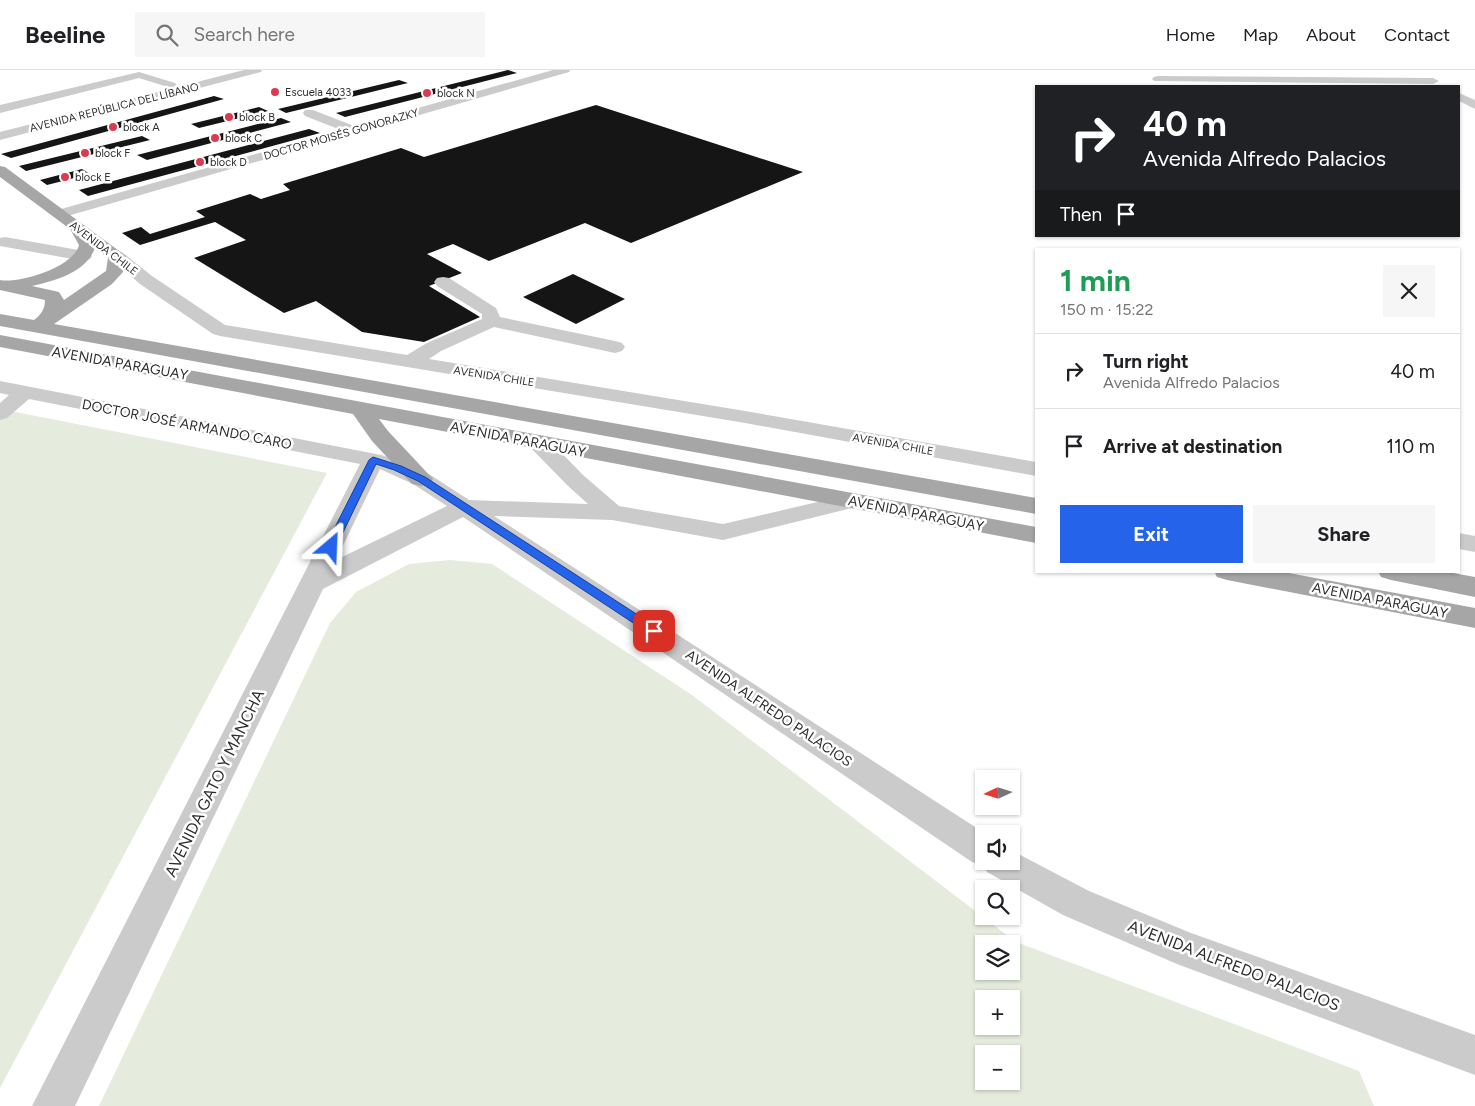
<!DOCTYPE html>
<meta charset="utf-8">
<style>
body{margin:0;font-family:Figtree,sans-serif;background:#f6f6f6;color:#202124;height:100vh;display:flex;flex-direction:column;font-size:19px;white-space:nowrap}
*{box-sizing:border-box;margin:0}
p{font-size:16px;color:#757577}
.icon{flex:none;width:28px;height:28px;fill:none;stroke:currentColor;stroke-width:2;stroke-linecap:round;stroke-linejoin:round}
.map{position:relative;flex:1;overflow:hidden}
.sheet{position:absolute;left:1035px;top:178px;width:425px;height:325px;display:flex;flex-direction:column;background:#fff;border-radius:0px;box-shadow:0 1px 4px #0004}
.sheet>*{flex:none}
.top-card{position:absolute;left:1035px;top:15px;width:425px;height:152px;border-radius:0px;box-shadow:0 1px 4px #0004;background:#202124;color:#fff;overflow:hidden}
.needle{width:32px;rotate:266deg}
.buttons{position:absolute;left:975px;top:700px;display:grid;gap:10px}
.buttons a{display:grid;place-items:center;width:45px;height:45px;border-radius:0px;background:#fff;box-shadow:0 1px 4px #0004;font-size:25px}
.pin{position:absolute;display:grid;place-items:center;width:42px;height:42px;color:#fff;margin:-21px;border-radius:10px;box-shadow:0 2px 8px #0006}
.me{position:absolute;width:55px;margin:-28px;rotate:26deg;stroke-linejoin:round;filter:drop-shadow(0 0 4px #0008)}
.turn{display:flex;align-items:center;gap:18px;height:105px;padding:0 25px;font-size:22px}
.turn .icon{width:65px;height:65px;stroke-width:2.5}
.turn b{display:block;font-size:35px;line-height:42px}
.then{display:flex;align-items:center;height:48px;padding:0 25px;background:#0003;gap:10px;font-size:19px}
.round{display:grid;place-items:center;flex:none;width:52px;height:52px;border-radius:0px;background:#f6f6f6}
.overview{display:flex;align-items:center;justify-content:space-between;height:85px;padding:0 25px}
h1{font-size:30px;font-weight:700;line-height:38px;color:#1e9e55}
.cta{display:flex;gap:10px;margin-top:auto;padding:10px 25px}
.cta a{flex:1;height:58px;border-radius:0px;background:#2563eb;color:#fff;font-size:20px;font-weight:700;line-height:58px;text-align:center}
.cta a+a{background:#f6f6f6;color:#202124}
ul{padding:0;list-style:none}
li{display:flex;align-items:center;gap:15px;height:75px;padding:0 25px;border-top:1px solid #e0e0e0}
li div{flex:1}
li b{display:block;font-size:19px}
li em{font-style:normal}
header{display:flex;align-items:center;gap:30px;box-sizing:border-box;height:70px;padding:0 25px;background:#fff;border-bottom:1px solid #e0e0e0}
header strong{font-size:24px}
nav{display:flex;gap:28px;margin-inline-start:auto;font-size:18px}
.search{width:350px;height:45px;background:#f6f6f6;display:flex;align-items:center;gap:12px;box-sizing:border-box;padding:0 18px;border-radius:0px;color:#757577;font-size:19px}
.map>svg:first-child{display:block}
.green{fill:#e5ebdd;fill-rule:evenodd}
.building{fill:#151515}
.lines{fill:none;stroke-linecap:round;stroke-linejoin:round}
.minor{fill:#cbcbcb;fill-rule:evenodd}
.major{fill:#a6a6a6;fill-rule:evenodd}
.route{fill:#2563eb;stroke:#184099}
.poi-dot{fill:#db3b51;stroke:#fff;stroke-width:2}
.labels{text-anchor:middle;stroke-width:5;stroke-linejoin:round;paint-order:stroke}
.far-poi-label{font-size:11px;fill:#2e2e2e;stroke:#fff;text-anchor:start}
.far-street-label{font-size:11px;fill:#2e2e2e;stroke:#fff}
.street-label{font-size:14px;fill:#2e2e2e;stroke:#fff}
.near-street-label{font-size:16px;fill:#2e2e2e;stroke:#fff}
</style>
<header>
<strong>Beeline</strong>
<div class="search"><svg class="icon" aria-label="search" viewBox="0 0 24 24"><circle cx="10" cy="10" r="6"/><path d="M15 15l6 6"/></svg>Search here</div>
<nav><a>Home</a><a>Map</a><a>About</a><a>Contact</a></nav>
</header>
<div class="map">
<svg width="1475" height="1036" viewBox="0 0 1475 1036">
<rect width="100%" height="100%" fill="#fff"/>
<path class="green" d="M 0,339 L 327,403 L 0,1018 Z
M 450,490 L 492,494 L 692,625 L 1016,872 L 1359,1001 L 1374,1036 L 99,1036 L 330,553 L 356,522 L 409,494 ZM 984,874 L 1011,874 L 1011,901 L 984,901 ZM 984,929 L 1011,929 L 1011,956 L 984,956 ZM 984,984 L 1011,984 L 1011,1011 L 984,1011 Z"/>
<path class="building" d="M 508,0 L 517,3 L 345,47 L 336,43 Z
M 399,10 L 408,13 L 286,43 L 278,39 Z
M 214,26 L 224,29 L 11,88 L 1,84 Z
M 596,35 L 803,102 L 631,173 L 585,153 L 489,191 L 453,174 L 427,184 L 462,203 L 429,216 L 480,247 L 424,272 L 362,262 L 316,231 L 284,243 L 194,188 L 246,170 L 215,152 L 140,175 L 122,163 L 141,157 L 150,164 L 205,147 L 196,141 L 250,124 L 261,129 L 290,120 L 283,114 L 401,78 L 424,87 Z
M 259,37 L 268,41 L 199,58 L 191,54 Z
M 281,48 L 291,52 L 147,90 L 137,85 Z
M 309,59 L 320,63 L 88,126 L 79,120 Z
M 142,66 L 150,70 L 26,101 L 19,96 Z
M 82,99 L 90,104 L 47,115 L 40,110 Z
M 573,204 L 625,229 L 576,254 L 523,227 Z"/>
<g class="lines">
<path class="minor" d="M 244,0 L 262,0 L 261,2 L 0,70 L 0,62 Z
M 553,0 L 570,0 L 569,2 L 64,147 L 54,147 L 51,144 L 54,141 L 341,60 L 305,46 L 303,43 L 305,40 L 313,40 L 354,56 Z
M 139,2 L 175,13 L 177,15 L 171,18 L 139,8 L 0,43 L 0,35 Z
M 1158,6 L 1433,8 L 1439,11 L 1433,14 L 1154,11 L 1152,9 L 1154,7 Z
M 1459,23 L 1475,30 L 1475,39 L 1459,31 Z
M 5,167 L 84,181 L 90,183 L 92,186 L 90,189 L 84,191 L 0,176 L 0,168 Z
M 117,181 L 123,183 L 152,206 L 225,255 L 407,285 L 427,273 L 482,249 L 482,244 L 437,216 L 434,212 L 437,208 L 443,207 L 449,208 L 496,238 L 500,247 L 615,271 L 622,273 L 625,277 L 622,281 L 615,283 L 494,257 L 441,281 L 429,289 L 745,341 L 1036,392 L 1036,406 L 745,353 L 220,266 L 213,264 L 140,214 L 111,189 L 109,186 L 111,183 Z
M 0,311 L 381,385 L 406,393 L 429,404 L 469,430 L 588,434 L 567,415 L 531,378 L 528,373 L 531,368 L 539,366 L 547,368 L 583,405 L 619,436 L 723,454 L 852,424 L 860,426 L 864,431 L 860,436 L 723,470 L 612,450 L 494,446 L 986,764 L 984,764 L 984,791 L 1011,791 L 1011,780 L 1089,821 L 1191,863 L 1475,965 L 1475,1005 L 1177,894 L 1063,845 L 987,802 L 984,796 L 972,792 L 463,447 L 323,519 L 75,1036 L 32,1036 L 360,394 L 29,329 L 7,348 L 0,350 L 0,333 L 9,325 L 0,323 ZM 380,399 L 413,414 L 447,436 L 336,490 Z
M 1459,463 L 1475,466 L 1475,482 L 1459,479 Z"/>
<path class="major" d="M 0,96 L 5,97 L 126,186 L 123,202 L 112,214 L 54,254 L 1036,428 L 1036,444 L 0,256 L 0,244 L 34,250 C 41,245 45,239 45,230 L 0,220 L 0,210 C 19,214 74,197 79,175 L 70,159 L 0,107 ZM 95,178 L 108,188 L 106,201 L 64,230 L 59,222 L 32,216 C 57,210 85,203 95,178 Z
M 0,265 L 1036,457 L 1036,473 L 379,349 L 388,361 L 433,409 L 430,414 L 421,416 L 412,414 L 372,371 L 353,344 L 0,277 Z
M 1214,501 L 1278,501 L 1475,538 L 1475,558 L 1227,510 L 1217,507 Z
M 1378,501 L 1442,501 L 1475,507 L 1475,527 L 1391,510 L 1381,507 Z"/>
</g>
<path class="route" d="M 373,387 L 401,396 L 425,407 L 658,558 L 660,561 L 658,564 L 650,564 L 418,411 L 394,400 L 376,394 L 336,477 L 335,480 L 327,480 L 325,477 L 369,390 Z"/>
<g class="poi-dot">
<circle cx="275" cy="22" r="5"/>
<circle cx="427" cy="23" r="5"/>
<circle cx="229" cy="47" r="5"/>
<circle cx="113" cy="57" r="5"/>
<circle cx="215" cy="68" r="5"/>
<circle cx="85" cy="83" r="5"/>
<circle cx="200" cy="92" r="5"/>
<circle cx="65" cy="107" r="5"/>
</g>
<g class="labels">
<g class="far-poi-label">
<text x="285" y="26">Escuela 4033</text>
<text x="437" y="27">block N</text>
<text x="239" y="51">block B</text>
<text x="123" y="61">block A</text>
<text x="225" y="72">block C</text>
<text x="95" y="87">block F</text>
<text x="210" y="96">block D</text>
<text x="75" y="111">block E</text>
</g>
<g class="far-street-label">
<text transform="translate(114 37) rotate(-14)" y="4">AVENIDA REPÚBLICA DEL LÍBANO</text>
<text transform="translate(341 64) rotate(-16)" y="4">DOCTOR MOISÉS GONORAZKY</text>
<text transform="translate(104 178) rotate(37)" y="4">AVENIDA CHILE</text>
<text transform="translate(494 306) rotate(9)" y="4">AVENIDA CHILE</text>
<text transform="translate(893 374) rotate(10)" y="4">AVENIDA CHILE</text>
</g>
<g class="street-label">
<text transform="translate(120 293) rotate(10)" y="5">AVENIDA PARAGUAY</text>
<text transform="translate(187 354) rotate(11)" y="5">DOCTOR JOSÉ ARMANDO CARO</text>
<text transform="translate(518 369) rotate(11)" y="5">AVENIDA PARAGUAY</text>
<text transform="translate(916 443) rotate(11)" y="5">AVENIDA PARAGUAY</text>
<text transform="translate(1380 530) rotate(11)" y="5">AVENIDA PARAGUAY</text>
<text transform="translate(769 638) rotate(34)" y="5">AVENIDA ALFREDO PALACIOS</text>
</g>
<g class="near-street-label">
<text transform="translate(214 713) rotate(-64)" y="6">AVENIDA GATO Y MANCHA</text>
<text transform="translate(1234 895) rotate(21)" y="6">AVENIDA ALFREDO PALACIOS</text>
</g>
</g>
</svg>
<div class="buttons">
<a><svg class="needle" viewBox="-14 -14 28 28"><path d="M0-13l5 13h-10z" fill="#e53935"/><path d="M0 13l5-13h-10z" fill="#757577"/></svg></a>
<a><svg class="icon" aria-label="sound" viewBox="0 0 24 24"><path d="M4 9h4l5-4v14l-5-4H4zM17 9q2 3 0 6"/></svg></a>
<a><svg class="icon" aria-label="search" viewBox="0 0 24 24"><circle cx="10" cy="10" r="6"/><path d="M15 15l6 6"/></svg></a>
<a><svg class="icon" aria-label="layers" viewBox="0 0 24 24"><path d="M12 4l9 5-9 5-9-5zM3 14l9 5 9-5"/></svg></a>
<a>+</a>
<a>−</a>
</div>
<div class="pin" style="left:654px;top:561px;background:#d93025"><svg class="icon" aria-label="arrive" viewBox="0 0 24 24"><path d="M6 21V4h12l-3 4 3 4H6"/></svg></div>
<svg class="me" style="left:331px;top:477px" viewBox="-20 -20 40 40"><path d="M0-17L14 15 0 8-14 15z" fill="#2563eb" stroke="#fff" stroke-width="4"/></svg>
<div class="top-card">
<div class="turn"><svg class="icon" aria-label="right" viewBox="0 0 24 24"><path d="M7 20v-9h11M14 6l5 5-5 5"/></svg><div><b>40 m</b>Avenida Alfredo Palacios</div></div>
<div class="then">Then<svg class="icon" aria-label="arrive" viewBox="0 0 24 24"><path d="M6 21V4h12l-3 4 3 4H6"/></svg></div>
</div>
<section class="sheet">
<div class="overview"><div><h1>1 min</h1><p>150 m · 15:22</p></div><a class="round"><svg class="icon" aria-label="close" viewBox="0 0 24 24"><path d="M6 6l12 12M18 6L6 18"/></svg></a></div>
<ul>
<li><svg class="icon" aria-label="right" viewBox="0 0 24 24"><path d="M7 20v-9h11M14 6l5 5-5 5"/></svg><div><b>Turn right</b><p>Avenida Alfredo Palacios</p></div><em>40 m</em></li>
<li><svg class="icon" aria-label="arrive" viewBox="0 0 24 24"><path d="M6 21V4h12l-3 4 3 4H6"/></svg><div><b>Arrive at destination</b></div><em>110 m</em></li>
</ul>
<div class="cta"><a>Exit</a><a>Share</a></div>
</section>
</div>
